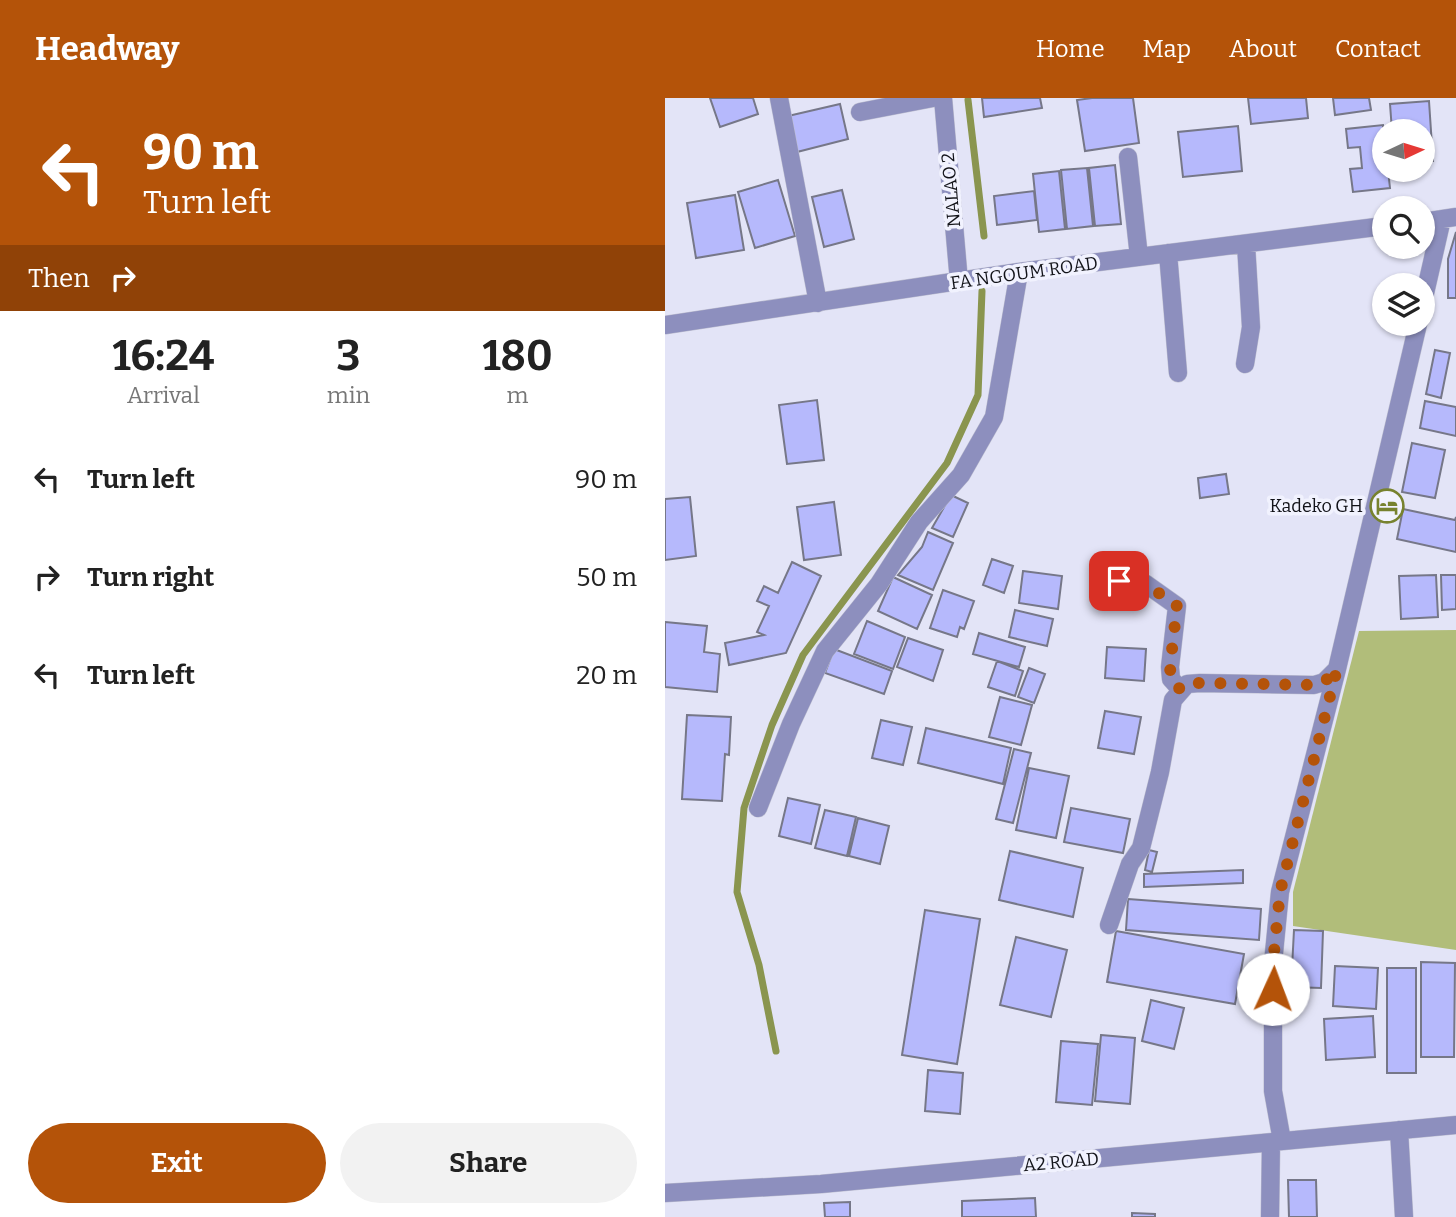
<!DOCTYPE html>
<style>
body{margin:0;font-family:Bitter,serif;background:#f2f2f2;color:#222;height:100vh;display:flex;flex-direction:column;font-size:26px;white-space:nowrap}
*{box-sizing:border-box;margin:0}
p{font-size:23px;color:#767676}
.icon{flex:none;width:38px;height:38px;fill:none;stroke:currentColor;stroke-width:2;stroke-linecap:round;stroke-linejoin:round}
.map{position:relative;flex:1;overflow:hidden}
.drawer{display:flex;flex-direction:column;background:#fff;width:665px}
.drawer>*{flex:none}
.hud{background:#b45309;color:#fff;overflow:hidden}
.needle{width:46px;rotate:86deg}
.controls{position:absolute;left:707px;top:21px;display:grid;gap:14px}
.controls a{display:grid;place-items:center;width:63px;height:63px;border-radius:50%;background:#fff;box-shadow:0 2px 5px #0004;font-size:35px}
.pin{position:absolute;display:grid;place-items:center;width:60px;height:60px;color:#fff;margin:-30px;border-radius:14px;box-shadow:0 4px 10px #0006}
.me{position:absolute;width:77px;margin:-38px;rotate:2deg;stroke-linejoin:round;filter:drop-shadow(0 0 5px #0008)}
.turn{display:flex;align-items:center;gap:24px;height:147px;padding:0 28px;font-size:32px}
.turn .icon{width:91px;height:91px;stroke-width:2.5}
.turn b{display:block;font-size:49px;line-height:60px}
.then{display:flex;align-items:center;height:66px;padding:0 28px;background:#0003;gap:14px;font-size:26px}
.eta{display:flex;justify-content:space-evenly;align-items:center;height:119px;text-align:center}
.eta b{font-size:42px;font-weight:700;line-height:49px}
.cta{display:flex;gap:14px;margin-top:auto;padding:14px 28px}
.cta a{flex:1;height:80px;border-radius:42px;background:#b45309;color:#fff;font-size:28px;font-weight:700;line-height:80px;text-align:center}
.cta a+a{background:#f2f2f2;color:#222}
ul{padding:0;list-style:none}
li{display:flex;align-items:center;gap:21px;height:98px;padding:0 28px}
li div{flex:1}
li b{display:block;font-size:26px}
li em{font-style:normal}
header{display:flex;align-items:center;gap:42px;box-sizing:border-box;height:98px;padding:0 35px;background:#b45309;color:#fff}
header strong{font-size:33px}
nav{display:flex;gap:38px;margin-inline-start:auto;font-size:24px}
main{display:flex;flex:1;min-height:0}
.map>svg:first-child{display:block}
.grass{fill:#b1bd7a}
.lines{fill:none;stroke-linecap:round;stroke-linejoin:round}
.stream{stroke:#8a954f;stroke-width:7}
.building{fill:#b6b9fc;stroke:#767788;stroke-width:2}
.minor-casing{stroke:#bdbecf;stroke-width:19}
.minor{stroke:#8d8fbe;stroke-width:18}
.route{stroke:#b45309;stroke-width:12;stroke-dasharray:0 21.6}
.labels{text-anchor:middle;stroke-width:7;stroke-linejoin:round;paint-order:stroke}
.street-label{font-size:18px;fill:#121319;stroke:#f1f2fe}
.poi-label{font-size:18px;fill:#121319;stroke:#f1f2fe;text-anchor:end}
</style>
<header>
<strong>Headway</strong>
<nav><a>Home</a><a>Map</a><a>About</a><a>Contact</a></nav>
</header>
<main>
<section class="drawer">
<div class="hud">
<div class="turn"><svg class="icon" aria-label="left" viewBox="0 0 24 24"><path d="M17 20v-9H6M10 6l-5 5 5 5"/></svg><div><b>90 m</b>Turn left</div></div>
<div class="then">Then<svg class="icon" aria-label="right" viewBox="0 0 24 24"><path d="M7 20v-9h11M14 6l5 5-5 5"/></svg></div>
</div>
<div class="eta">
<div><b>16:24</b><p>Arrival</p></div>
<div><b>3</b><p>min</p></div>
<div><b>180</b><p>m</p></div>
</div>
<ul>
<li><svg class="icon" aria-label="left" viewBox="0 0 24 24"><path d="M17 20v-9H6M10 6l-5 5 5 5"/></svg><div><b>Turn left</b></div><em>90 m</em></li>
<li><svg class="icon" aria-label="right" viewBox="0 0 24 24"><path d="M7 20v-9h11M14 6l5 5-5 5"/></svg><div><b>Turn right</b></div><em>50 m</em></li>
<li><svg class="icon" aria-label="left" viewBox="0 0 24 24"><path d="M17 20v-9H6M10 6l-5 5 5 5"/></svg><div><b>Turn left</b></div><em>20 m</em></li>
</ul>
<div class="cta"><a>Exit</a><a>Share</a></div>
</section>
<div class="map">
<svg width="791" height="1119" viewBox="0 0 791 1119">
<rect width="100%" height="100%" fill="#e3e4f7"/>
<path class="grass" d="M 791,532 L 791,852 L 628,828 L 628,794 L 694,533 Z"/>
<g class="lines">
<path class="stream" d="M 303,2 L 319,138
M 111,953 L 94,867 L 72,794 L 79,710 L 107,627 L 138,557 L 282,365 L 313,297 L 317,193"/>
</g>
<path class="building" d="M 45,0 L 88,0 L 93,16 L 55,29 Z
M 317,0 L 375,0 L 377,10 L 319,19 Z
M 427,0 L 468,0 L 474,45 L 420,53 L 412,2 Z
M 583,0 L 641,0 L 643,20 L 586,26 Z
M 668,0 L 704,0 L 706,12 L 670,17 Z
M 764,3 L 768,63 L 758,64 L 758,33 L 727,33 L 725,6 Z
M 175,6 L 183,41 L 132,54 L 123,18 Z
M 718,27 L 719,72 L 723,72 L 725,90 L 688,94 L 685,71 L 697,70 L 695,49 L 683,50 L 681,31 Z
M 573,28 L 577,73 L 518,79 L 513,34 Z
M 450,67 L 456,126 L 430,128 L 424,70 Z
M 422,70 L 428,128 L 402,131 L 396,72 Z
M 394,73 L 400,131 L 374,134 L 368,76 Z
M 113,82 L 130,138 L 90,150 L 73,94 Z
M 177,92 L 189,141 L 159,149 L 147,99 Z
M 369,93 L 372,122 L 332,127 L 329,98 Z
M 70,97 L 79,152 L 31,160 L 22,105 Z
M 791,134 L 791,200 L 783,200 L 783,161 Z
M 770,252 L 785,255 L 776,300 L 761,296 Z
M 152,302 L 159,362 L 122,366 L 114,307 Z
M 760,303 L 791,309 L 791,338 L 755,330 Z
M 747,345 L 780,352 L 770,400 L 737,394 Z
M 561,376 L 564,396 L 535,400 L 533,380 Z
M 286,397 L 303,405 L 288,439 L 267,430 Z
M 25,399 L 31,458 L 0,462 L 0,401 Z
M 169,404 L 176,457 L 139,462 L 132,409 Z
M 738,411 L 790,422 L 791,419 L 791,454 L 732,441 Z
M 263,434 L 288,445 L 268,492 L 233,477 L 257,449 Z
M 327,461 L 348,468 L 339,495 L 318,487 Z
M 127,464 L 156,478 L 121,555 L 64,567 L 60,545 L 99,537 L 92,534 L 104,508 L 92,503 L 99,488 L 113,495 Z
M 358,473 L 397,478 L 393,511 L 354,505 Z
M 771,477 L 773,519 L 736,521 L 734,478 Z
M 776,477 L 791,477 L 791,511 L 777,512 Z
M 228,479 L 267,497 L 252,531 L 213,513 Z
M 278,492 L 309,503 L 299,531 L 295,529 L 292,539 L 265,530 Z
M 350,512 L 388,521 L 382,548 L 344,539 Z
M 202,523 L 240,539 L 228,571 L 189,556 Z
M 0,524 L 42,528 L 39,554 L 55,556 L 52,594 L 0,589 Z
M 314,535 L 360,549 L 354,569 L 308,556 Z
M 243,540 L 278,552 L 268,583 L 232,569 Z
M 442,549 L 481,551 L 479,583 L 440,580 Z
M 169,551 L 227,573 L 219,596 L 160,575 Z
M 332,563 L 358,573 L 350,598 L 323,589 Z
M 364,570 L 380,576 L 369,605 L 353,599 Z
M 335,599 L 367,607 L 356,647 L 324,639 Z
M 440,613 L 476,619 L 469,656 L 433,650 Z
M 22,617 L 66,619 L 64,657 L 60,656 L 57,703 L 17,701 Z
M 216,622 L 247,629 L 238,667 L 207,660 Z
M 261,630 L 346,650 L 338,686 L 253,665 Z
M 349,651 L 366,655 L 348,725 L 331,721 Z
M 364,670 L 404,678 L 391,740 L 351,732 Z
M 123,700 L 155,707 L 146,746 L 114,738 Z
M 406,710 L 465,721 L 458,755 L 399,744 Z
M 160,712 L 191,719 L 182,758 L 150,750 Z
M 193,720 L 224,728 L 215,766 L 184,758 Z
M 484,752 L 492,754 L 487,774 L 480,772 Z
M 345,753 L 418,770 L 408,819 L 334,802 Z
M 578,772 L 578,785 L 479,789 L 479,776 Z
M 463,801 L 596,811 L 594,842 L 461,832 Z
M 260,812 L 315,821 L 292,966 L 237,957 Z
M 629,832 L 658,833 L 656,890 L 626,889 Z
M 451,833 L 579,856 L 570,906 L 442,884 Z
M 351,839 L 402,852 L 386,919 L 335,907 Z
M 756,864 L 790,865 L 789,959 L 756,959 Z
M 670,868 L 713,870 L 711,911 L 668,908 Z
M 722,870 L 751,870 L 751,975 L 722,975 Z
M 486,902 L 519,910 L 509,951 L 477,943 Z
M 708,918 L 710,959 L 661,962 L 659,921 Z
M 436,937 L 470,940 L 465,1006 L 430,1003 Z
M 396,943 L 433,946 L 427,1007 L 391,1004 Z
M 263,972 L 298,975 L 295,1016 L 260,1013 Z
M 623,1082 L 651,1082 L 652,1119 L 624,1119 Z
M 370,1100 L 371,1119 L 297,1119 L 297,1103 Z
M 185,1104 L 185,1119 L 160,1119 L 159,1105 Z
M 467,1115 L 490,1116 L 490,1119 L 467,1119 Z"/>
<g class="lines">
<defs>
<path id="minor" d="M 114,0 L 153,205
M 278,0 L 294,184
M 195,14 L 268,0
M 463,59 L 474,159
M 758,124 L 791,119
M 503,155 L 513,275
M 758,204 L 777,121
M 0,227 L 354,174 L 719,128
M 580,266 L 586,229 L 581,146
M 454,483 L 481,486 L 512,508 L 505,569 L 506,581 L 515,591
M 93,710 L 126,626 L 160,553 L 214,486 L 254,424 L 296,377 L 329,319 L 354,174
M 444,827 L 465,766 L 476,750 L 495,674 L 508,602 L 522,586 L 535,585 L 649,587 L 659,584 L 672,571
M 734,1032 L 739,1119
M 617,1043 L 608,993 L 608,865 L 615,794 L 672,571 L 753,226
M 0,1095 L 156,1086 L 791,1027
M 605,1119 L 606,1044"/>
</defs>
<use href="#minor" class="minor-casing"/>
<use href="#minor" class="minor"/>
</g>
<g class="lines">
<path class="route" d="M 454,483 L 481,486 L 512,508 L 505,569 L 506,582 L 515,591 L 522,586 L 535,585 L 649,587 L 659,584 L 672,571 L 615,794 L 608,865 L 608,891"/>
</g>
<defs>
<symbol id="hotel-ring" viewBox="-11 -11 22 22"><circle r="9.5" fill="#f1f2fe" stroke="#77822f" stroke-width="1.5"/><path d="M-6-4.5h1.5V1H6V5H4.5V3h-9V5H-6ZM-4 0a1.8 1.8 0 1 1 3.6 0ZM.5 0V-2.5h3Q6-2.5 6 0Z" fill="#77822f"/></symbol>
</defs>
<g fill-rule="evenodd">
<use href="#hotel-ring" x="703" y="389" width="38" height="38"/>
</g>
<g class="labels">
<g class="street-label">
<text transform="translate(286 92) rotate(-95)" y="6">NALAO 2</text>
<text transform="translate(359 175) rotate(-8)" y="6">FA NGOUM ROAD</text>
<text transform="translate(396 1064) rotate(-5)" y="6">A2 ROAD</text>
</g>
<g class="poi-label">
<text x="698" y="414">Kadeko GH</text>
</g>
</g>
</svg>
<div class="controls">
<a><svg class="needle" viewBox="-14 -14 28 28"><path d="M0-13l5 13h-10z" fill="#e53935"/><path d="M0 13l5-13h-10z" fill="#767676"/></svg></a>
<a><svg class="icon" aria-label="search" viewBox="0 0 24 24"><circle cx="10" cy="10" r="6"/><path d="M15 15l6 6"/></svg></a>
<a><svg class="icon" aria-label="layers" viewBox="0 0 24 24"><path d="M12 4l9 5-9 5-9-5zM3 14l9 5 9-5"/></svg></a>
</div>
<div class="pin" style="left:454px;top:483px;background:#d93025"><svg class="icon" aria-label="arrive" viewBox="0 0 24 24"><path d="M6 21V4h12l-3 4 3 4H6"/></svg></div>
<svg class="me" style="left:608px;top:891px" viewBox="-20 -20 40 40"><circle r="19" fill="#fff"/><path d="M0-13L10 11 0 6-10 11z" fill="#b45309"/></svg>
</div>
</main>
